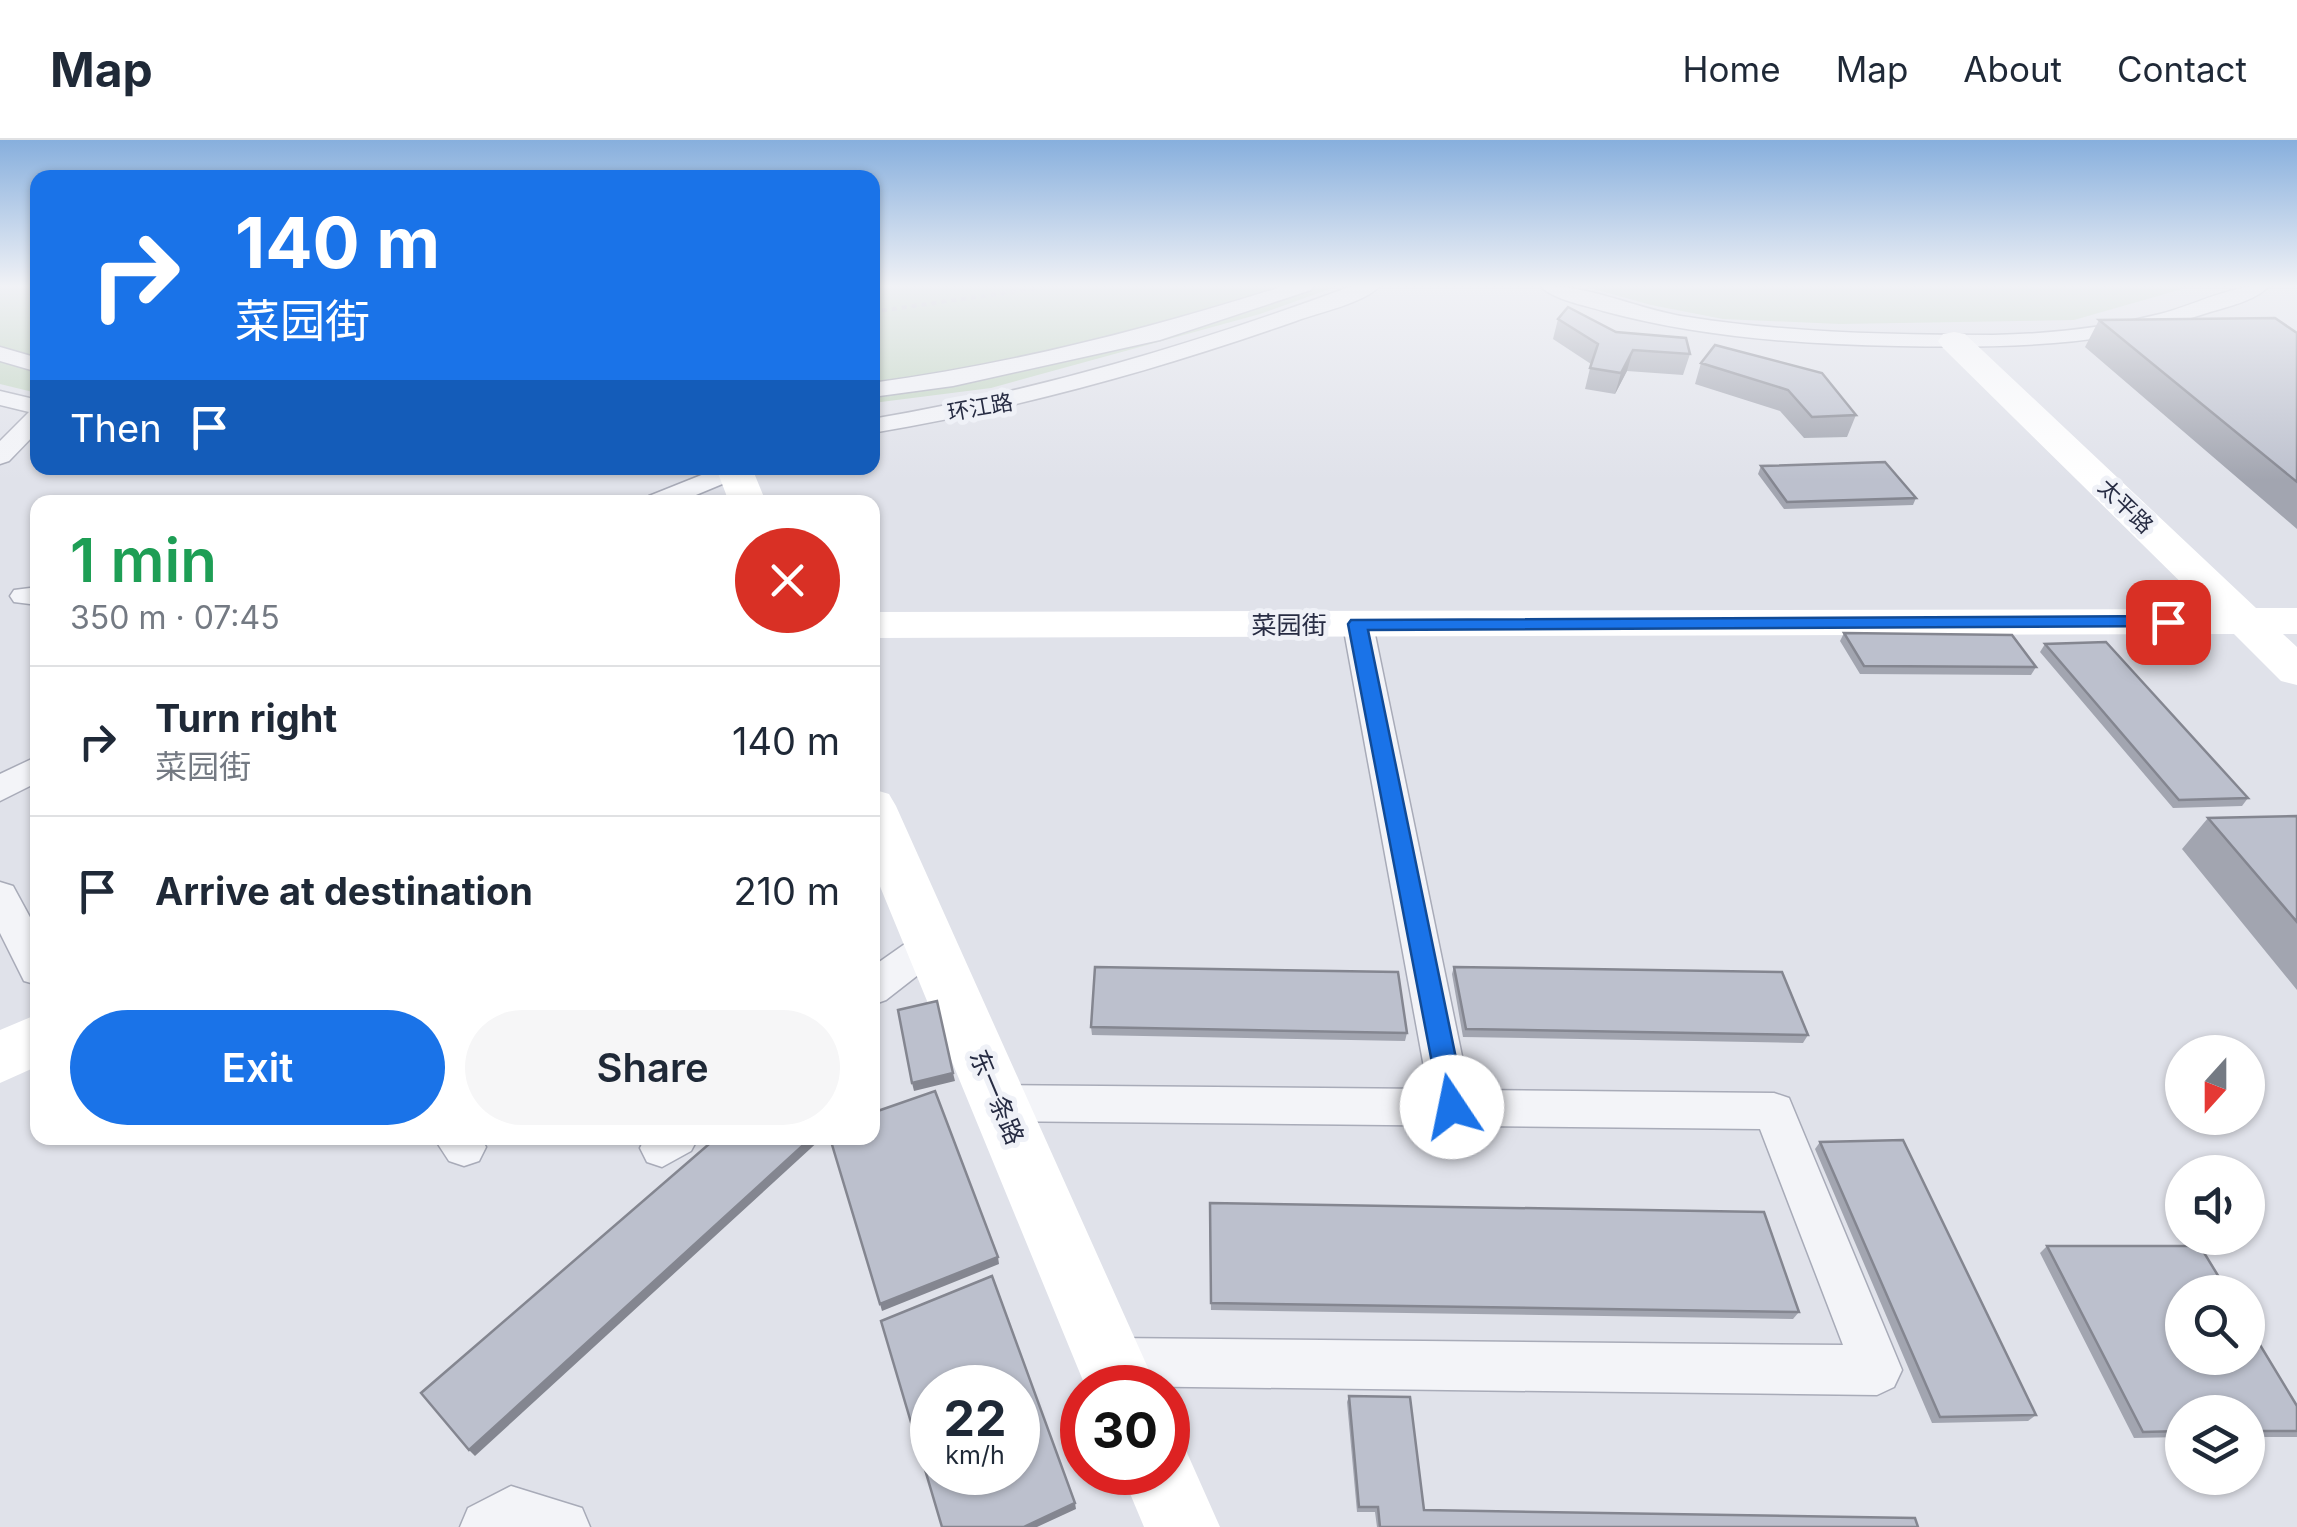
<!DOCTYPE html>
<meta charset="utf-8">
<style>
body{margin:0;font-family:Inter,"Noto Sans SC",sans-serif;background:#f6f6f7;color:#1f2937;height:100vh;display:flex;flex-direction:column;font-size:38px;white-space:nowrap}
*{box-sizing:border-box;margin:0}
p{font-size:32px;color:#747a83}
.icon{flex:none;width:55px;height:55px;fill:none;stroke:currentColor;stroke-width:2;stroke-linecap:round;stroke-linejoin:round}
.map{position:relative;flex:1;overflow:hidden}
.panel{position:absolute;left:30px;top:355px;width:850px;height:650px;display:flex;flex-direction:column;background:#fff;border-radius:20px;box-shadow:0 2px 8px #0004}
.panel>*{flex:none}
.banner{position:absolute;left:30px;top:30px;width:850px;height:305px;border-radius:20px;box-shadow:0 2px 8px #0004;background:#1a73e8;color:#fff;overflow:hidden}
.needle{width:65px;rotate:201deg}
.buttons{position:absolute;left:2165px;top:895px;display:grid;gap:20px}
.buttons a{display:grid;place-items:center;width:100px;height:100px;border-radius:50%;background:#fff;box-shadow:0 2px 8px #0004;font-size:50px}
.speed{position:absolute;left:910px;top:1225px;display:flex;gap:20px;font-size:50px;font-weight:700;text-align:center}
.speed>*{display:grid;place-content:center;width:130px;height:130px;border-radius:50%;background:#fff;box-shadow:0 2px 8px #0004;line-height:1}
.speed small{font-size:25px;font-weight:400}
.speed .limit{border:15px solid #d22;background:#fff;color:#111}
.pin{position:absolute;display:grid;place-items:center;width:85px;height:85px;color:#fff;margin:-42px;border-radius:20px;box-shadow:0 5px 15px #0006}
.me{position:absolute;width:110px;margin:-55px;rotate:349deg;stroke-linejoin:round;filter:drop-shadow(0 0 8px #0008)}
.turn{display:flex;align-items:center;gap:35px;height:210px;padding:0 40px;font-size:45px}
.turn .icon{width:130px;height:130px;stroke-width:2.5}
.turn b{display:block;font-size:70px;line-height:85px}
.then{display:flex;align-items:center;height:95px;padding:0 40px;background:#0003;gap:20px;font-size:38px}
.round{display:grid;place-items:center;flex:none;width:105px;height:105px;border-radius:52px;background:#f6f6f7}
.overview{display:flex;align-items:center;justify-content:space-between;height:170px;padding:0 40px}
h1{font-size:60px;font-weight:600;line-height:75px;color:#1e9e55}
.cta{display:flex;gap:20px;margin-top:auto;padding:20px 40px}
.cta a{flex:1;height:115px;border-radius:60px;background:#1a73e8;color:#fff;font-size:40px;font-weight:600;line-height:115px;text-align:center}
.cta a+a{background:#f6f6f7;color:#1f2937}
ul{padding:0;list-style:none}
li{display:flex;align-items:center;gap:30px;height:150px;padding:0 40px;border-top:2px solid #e0e1e3}
li div{flex:1}
li b{display:block;font-size:38px}
li em{font-style:normal}
header{display:flex;align-items:center;gap:60px;box-sizing:border-box;height:140px;padding:0 50px;background:#fff;border-bottom:2px solid #e0e1e3}
header strong{font-size:48px}
nav{display:flex;gap:55px;margin-inline-start:auto;font-size:35px}
.map>svg:first-child{display:block}
.green{fill:#c1d5c0}
.lines{fill:none;stroke-linecap:round;stroke-linejoin:round}
.street-casing{stroke:#a8abb8;stroke-width:3}
.path{stroke:#bec0c9;stroke-width:4;stroke-dasharray:5 5;stroke-linecap:butt}
.street{fill:#f3f4f8;fill-rule:evenodd}
.secondary{fill:#fff;fill-rule:evenodd}
.wall{fill:#a2a5b0}
.shaded-wall{fill:#848690}
.building{fill:#bcc0cd;stroke:#848690;stroke-width:2.5;fill-rule:evenodd}
.route{fill:#1a73e8;stroke:#114b97;stroke-width:2.5}
.labels{text-anchor:middle;stroke-width:10;stroke-linejoin:round;paint-order:stroke}
.far-street-label{font-size:22px;fill:#272c43;stroke:#eff1f7}
.street-label{font-size:25px;fill:#272c43;stroke:#eff1f7}
</style>
<header>
<strong>Map</strong>
<nav><a>Home</a><a>Map</a><a>About</a><a>Contact</a></nav>
</header>
<div class="map">
<svg width="2297" height="1387" viewBox="0 0 2297 1387">
<rect width="100%" height="100%" fill="#e0e2ea"/>
<path class="green" d="M 0,146 L 37,146 L 37,253 L 0,244 Z
M 872,146 L 1338,146 L 1260,174 L 991,248 L 873,263 Z
M 1583,146 L 2193,146 L 2074,180 L 1840,184 L 1723,179 L 1651,165 Z"/>
<g class="lines">
<defs>
<path id="street" d="M 1284,146 L 1314,146 L 1311,150 L 1160,200 L 953,246 L 872,257 L 872,243 C 1013,224 1149,189 1284,146 Z
M 1352,146 L 1380,146 C 1362,164 1320,172 1296,181 C 1157,230 1017,269 872,293 L 872,279 C 1038,251 1195,204 1352,146 Z
M 1540,146 C 1589,144 1639,170 1688,177 C 1788,193 1892,195 1993,195 C 2049,194 2105,188 2160,174 C 2196,165 2232,144 2269,146 C 2255,161 2227,167 2207,173 C 2106,207 2003,208 1898,206 C 1798,204 1699,197 1603,171 C 1584,165 1554,160 1540,146 Z
M 0,207 L 38,218 L 38,232 L 0,221 Z
M 0,251 L 38,260 L 38,291 L 9,321 L 0,324 L 0,301 L 29,272 L 0,265 Z
M 719,328 L 748,330 L 744,335 L 679,362 L 645,362 L 649,356 Z
M 38,447 L 38,465 L 14,462 L 10,456 L 14,450 Z
M 1358,476 L 1368,479 L 1373,485 L 1469,950 L 1774,953 L 1789,958 L 1902,1230 L 1894,1247 L 1877,1255 L 1111,1246 L 1094,1239 L 1087,1222 L 1094,1205 L 1111,1198 L 1843,1205 L 1760,989 L 1000,981 L 985,976 L 979,963 L 985,950 L 1000,945 L 1428,949 L 1343,485 L 1348,479 Z
M 38,616 L 38,642 L 0,661 L 0,634 Z
M 0,742 L 13,746 L 38,792 L 38,845 L 24,841 L 0,793 Z
M 932,789 L 945,794 L 951,804 L 945,814 L 886,860 L 872,865 L 872,827 L 919,794 Z
M 434,998 L 481,998 L 486,1007 L 479,1021 L 464,1026 L 449,1021 Z
M 645,998 L 698,998 L 691,1011 L 662,1027 L 647,1022 L 640,1008 Z
M 511,1346 L 582,1368 L 590,1387 L 460,1387 L 468,1368 Z"/>
</defs>
<use href="#street" class="street-casing"/>
<path class="path" d="M 872,172 L 1053,146"/>
<use href="#street" class="street"/>
<path class="secondary" d="M 1954,192 L 1965,194 L 2256,468 L 2297,468 L 2297,494 L 2283,494 L 2297,507 L 2297,545 L 2281,541 L 2234,494 L 872,498 L 872,472 L 2208,469 L 1943,208 L 1938,201 L 1943,194 Z
M 716,328 L 752,328 L 766,362 L 729,362 Z
M 872,649 L 889,654 L 896,666 L 1157,1248 L 1086,1248 L 872,727 Z
M 38,874 L 38,926 L 0,943 L 0,890 Z
M 1168,1299 L 1184,1306 L 1220,1387 L 1144,1387 L 1121,1332 L 1168,1332 Z"/>
</g>
<path class="wall" d="M 1558,179 L 1616,192 L 1690,214 L 1683,235 L 1627,231 L 1615,254 L 1585,249 L 1591,224 L 1553,199 Z
M 2099,180 L 2297,193 L 2297,389 L 2085,207 Z
M 1715,205 L 1856,275 L 1847,297 L 1804,298 L 1780,271 L 1695,244 L 1701,223 Z
M 1761,326 L 1916,358 L 1913,365 L 1784,369 L 1758,334 Z
M 1844,493 L 2036,527 L 2031,535 L 1860,534 L 1840,501 Z
M 2045,504 L 2248,658 L 2242,666 L 2173,668 L 2040,512 Z
M 2297,676 L 2297,850 L 2182,709 L 2208,678 Z
M 1454,827 L 1808,895 L 1803,903 L 1463,897 L 1452,834 Z
M 1091,887 L 1407,893 L 1405,901 L 1092,895 Z
M 1820,1002 L 2036,1275 L 2028,1281 L 1932,1283 L 1815,1009 Z
M 1209,1070 L 1799,1172 L 1793,1179 L 1211,1170 Z
M 2047,1106 L 2297,1266 L 2297,1297 L 2248,1297 L 2248,1272 L 2182,1272 L 2182,1297 L 2134,1298 L 2040,1113 Z
M 1349,1256 L 1424,1370 L 1918,1387 L 1377,1387 L 1375,1372 L 1357,1372 L 1347,1262 Z"/>
<path class="shaded-wall" d="M 1633,210 L 1627,231 L 1615,254 L 1621,233 Z
M 953,933 L 955,941 L 914,951 L 912,943 Z
M 811,998 L 822,998 L 475,1316 L 469,1310 Z
M 998,1117 L 999,1124 L 882,1171 L 880,1164 Z
M 1075,1363 L 1076,1369 L 1037,1387 L 1024,1387 Z"/>
<path class="building" d="M 1568,167 L 1616,192 L 1686,198 L 1690,214 L 1633,210 L 1621,233 L 1590,228 L 1598,204 L 1558,179 Z
M 2275,178 L 2297,193 L 2297,342 L 2099,180 Z
M 1715,205 L 1822,233 L 1856,275 L 1812,277 L 1788,250 L 1701,223 Z
M 1885,322 L 1916,358 L 1787,362 L 1761,326 Z
M 1844,493 L 2012,495 L 2036,527 L 1864,526 Z
M 2106,502 L 2248,658 L 2179,660 L 2045,504 Z
M 2297,676 L 2297,782 L 2208,678 Z
M 1095,827 L 1398,832 L 1407,893 L 1091,887 Z
M 1454,827 L 1782,832 L 1808,895 L 1466,889 Z
M 937,861 L 953,933 L 912,943 L 898,870 Z
M 935,951 L 998,1117 L 880,1164 L 830,998 L 872,998 L 872,973 Z
M 716,998 L 811,998 L 469,1310 L 421,1253 Z
M 1903,1000 L 2036,1275 L 1940,1277 L 1820,1002 Z
M 1210,1063 L 1764,1072 L 1799,1172 L 1211,1163 Z
M 2047,1106 L 2200,1106 L 2228,1152 L 2182,1152 L 2182,1218 L 2248,1218 L 2248,1185 L 2297,1266 L 2297,1291 L 2248,1291 L 2248,1272 L 2182,1272 L 2182,1291 L 2143,1292 Z
M 992,1136 L 1075,1363 L 1024,1387 L 942,1387 L 881,1181 ZM 932,1248 L 1018,1248 L 1018,1332 L 932,1332 Z
M 1349,1256 L 1410,1257 L 1424,1370 L 1915,1378 L 1918,1387 L 1380,1387 L 1378,1367 L 1359,1367 Z"/>
<linearGradient id="sky" x2="0" y2="1"><stop stop-color="#87afdd"/><stop offset="0.43" stop-color="#f1f2f6"/><stop offset="1" stop-color="#f1f2f6" stop-opacity="0"/></linearGradient>
<rect width="2297" height="340" fill="url(#sky)"/>
<path class="route" d="M 2168,476 L 2177,482 L 2175,486 L 1368,490 L 1466,967 L 1462,975 L 1452,979 L 1442,975 L 1348,484 L 1351,480 Z"/>
<g class="labels">
<g class="far-street-label">
<text transform="translate(980 267) rotate(-10)" y="8">环江路</text>
<text transform="translate(2126 366) rotate(44)" y="8">太平路</text>
</g>
<g class="street-label">
<text x="1289" y="494">菜园街</text>
<text transform="translate(997 957) rotate(67)" y="9">东一条路</text>
</g>
</g>
</svg>
<div class="buttons">
<a><svg class="needle" viewBox="-14 -14 28 28"><path d="M0-13l5 13h-10z" fill="#e53935"/><path d="M0 13l5-13h-10z" fill="#747a83"/></svg></a>
<a><svg class="icon" aria-label="sound" viewBox="0 0 24 24"><path d="M4 9h4l5-4v14l-5-4H4zM17 9q2 3 0 6"/></svg></a>
<a><svg class="icon" aria-label="search" viewBox="0 0 24 24"><circle cx="10" cy="10" r="6"/><path d="M15 15l6 6"/></svg></a>
<a><svg class="icon" aria-label="layers" viewBox="0 0 24 24"><path d="M12 4l9 5-9 5-9-5zM3 14l9 5 9-5"/></svg></a>
</div>
<div class="speed"><div>22<small>km/h</small></div><div class="limit">30</div></div>
<div class="pin" style="left:2168px;top:482px;background:#d93025"><svg class="icon" aria-label="arrive" viewBox="0 0 24 24"><path d="M6 21V4h12l-3 4 3 4H6"/></svg></div>
<svg class="me" style="left:1452px;top:967px" viewBox="-20 -20 40 40"><circle r="19" fill="#fff"/><path d="M0-13L10 11 0 6-10 11z" fill="#1a73e8"/></svg>
<div class="banner">
<div class="turn"><svg class="icon" aria-label="right" viewBox="0 0 24 24"><path d="M7 20v-9h11M14 6l5 5-5 5"/></svg><div><b>140 m</b>菜园街</div></div>
<div class="then">Then<svg class="icon" aria-label="arrive" viewBox="0 0 24 24"><path d="M6 21V4h12l-3 4 3 4H6"/></svg></div>
</div>
<section class="panel">
<div class="overview"><div><h1>1 min</h1><p>350 m · 07:45</p></div><a class="round" style="background:#d93025;color:#fff"><svg class="icon" aria-label="close" viewBox="0 0 24 24"><path d="M6 6l12 12M18 6L6 18"/></svg></a></div>
<ul>
<li><svg class="icon" aria-label="right" viewBox="0 0 24 24"><path d="M7 20v-9h11M14 6l5 5-5 5"/></svg><div><b>Turn right</b><p>菜园街</p></div><em>140 m</em></li>
<li><svg class="icon" aria-label="arrive" viewBox="0 0 24 24"><path d="M6 21V4h12l-3 4 3 4H6"/></svg><div><b>Arrive at destination</b></div><em>210 m</em></li>
</ul>
<div class="cta"><a>Exit</a><a>Share</a></div>
</section>
</div>
